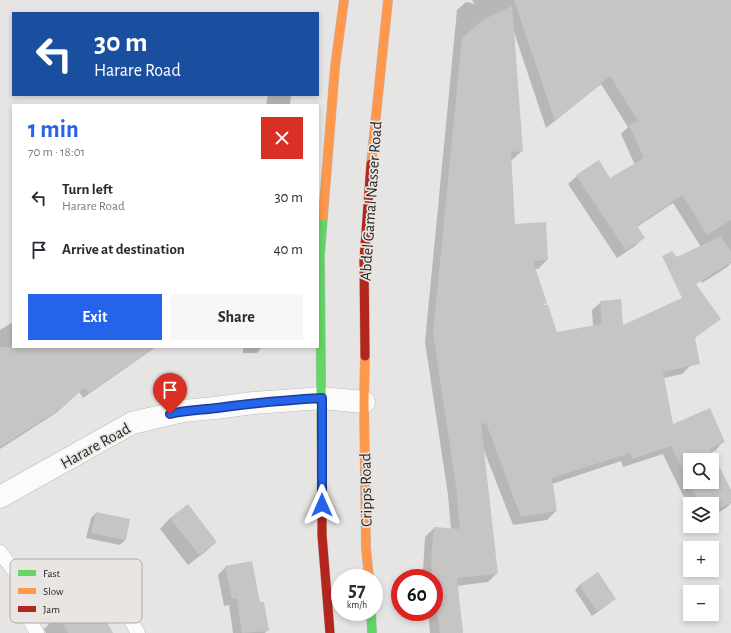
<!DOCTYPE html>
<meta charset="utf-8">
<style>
body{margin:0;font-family:"Alegreya Sans",sans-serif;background:#f7f7f7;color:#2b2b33;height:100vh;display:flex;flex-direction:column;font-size:15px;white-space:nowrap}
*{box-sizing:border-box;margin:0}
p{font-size:13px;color:#7c7c81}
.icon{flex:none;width:22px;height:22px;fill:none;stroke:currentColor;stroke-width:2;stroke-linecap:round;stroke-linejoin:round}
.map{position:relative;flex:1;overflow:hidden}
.drawer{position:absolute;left:12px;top:104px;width:307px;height:244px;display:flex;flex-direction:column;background:#fff;border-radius:0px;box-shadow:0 2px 6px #0003}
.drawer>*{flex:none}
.top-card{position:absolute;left:12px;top:12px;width:307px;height:84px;border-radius:0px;box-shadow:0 2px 6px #0003;background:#1a4fa0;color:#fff;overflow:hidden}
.tools{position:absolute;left:683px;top:453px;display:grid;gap:8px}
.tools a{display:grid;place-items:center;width:36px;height:36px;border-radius:0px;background:#fff;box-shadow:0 2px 6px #0003;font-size:20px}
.speed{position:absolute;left:331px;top:569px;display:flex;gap:8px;font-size:20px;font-weight:700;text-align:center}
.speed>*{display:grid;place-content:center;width:52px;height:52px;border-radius:50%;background:#fff;box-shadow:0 2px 6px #0003;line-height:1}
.speed small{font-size:10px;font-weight:400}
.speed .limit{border:6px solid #d22;background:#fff;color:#111}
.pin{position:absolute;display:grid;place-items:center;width:34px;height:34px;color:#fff;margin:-41px -17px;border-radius:50% 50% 50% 0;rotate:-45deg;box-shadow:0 0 4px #0007}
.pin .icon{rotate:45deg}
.me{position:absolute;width:44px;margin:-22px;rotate:0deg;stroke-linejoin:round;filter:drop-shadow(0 0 3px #0008)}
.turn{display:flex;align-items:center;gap:14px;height:84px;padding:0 16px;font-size:18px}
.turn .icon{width:52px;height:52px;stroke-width:2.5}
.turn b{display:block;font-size:28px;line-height:34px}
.round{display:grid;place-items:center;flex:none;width:42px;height:42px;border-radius:0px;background:#f7f7f7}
.overview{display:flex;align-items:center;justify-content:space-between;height:68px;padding:0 16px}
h1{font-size:24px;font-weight:700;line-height:30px;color:#2563eb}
.action{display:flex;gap:8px;margin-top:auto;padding:8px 16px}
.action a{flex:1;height:46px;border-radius:0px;background:#2563eb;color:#fff;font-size:16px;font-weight:700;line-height:46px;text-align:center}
.action a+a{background:#f7f7f7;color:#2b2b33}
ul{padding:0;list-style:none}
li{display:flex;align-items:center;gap:12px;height:52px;padding:0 16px}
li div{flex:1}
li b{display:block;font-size:15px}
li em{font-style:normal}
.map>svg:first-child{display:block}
.shadow{fill:#0003;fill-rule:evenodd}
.building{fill:#c7c5c4;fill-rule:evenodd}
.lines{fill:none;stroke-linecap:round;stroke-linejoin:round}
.lane-casing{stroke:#bcbab9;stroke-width:15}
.street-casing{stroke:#bcbab9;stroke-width:23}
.fast-casing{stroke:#bcbab9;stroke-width:10}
.slow-casing{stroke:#bcbab9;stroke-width:10}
.jam-casing{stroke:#bcbab9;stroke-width:10}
.lane{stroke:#fbfbfb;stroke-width:14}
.street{stroke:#fbfbfb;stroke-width:22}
.fast{stroke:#63d668;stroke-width:9}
.slow{stroke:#ff974d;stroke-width:9}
.jam{stroke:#b3261e;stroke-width:9}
.route-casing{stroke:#184099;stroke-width:10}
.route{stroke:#2563eb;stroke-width:7}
.labels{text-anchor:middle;stroke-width:3.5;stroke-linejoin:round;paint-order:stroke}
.street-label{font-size:16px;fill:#282726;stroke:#e8e5e2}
.key{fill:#e8e5e2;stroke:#aeacaa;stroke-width:1}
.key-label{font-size:11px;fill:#282726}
</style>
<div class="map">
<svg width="731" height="633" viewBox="0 0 731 633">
<rect width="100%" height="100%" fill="#e7e5e3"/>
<path class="shadow" d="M 472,0 L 731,0 L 731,263 L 726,268 L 702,283 L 691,256 L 701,247 L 673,203 L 637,227 L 644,237 L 635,246 L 617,258 L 568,184 L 577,176 L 610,179 L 635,165 L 621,134 L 628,127 L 601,84 L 546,128 L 514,32 L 522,151 L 513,159 L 511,160 L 514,225 L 547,260 L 538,269 L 535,269 L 546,302 L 542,307 L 556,333 L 593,326 L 592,310 L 601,302 L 623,326 L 691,365 L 682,374 L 664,378 L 672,425 L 723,442 L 715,451 L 711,452 L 731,492 L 731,503 L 726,508 L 712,516 L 712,504 L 690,504 L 690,510 L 663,454 L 623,467 L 621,461 L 552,484 L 556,511 L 547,520 L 513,525 L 483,448 L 497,573 L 488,582 L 456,586 L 463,633 L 430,633 L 428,612 L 434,612 L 434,578 L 423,578 L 423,571 L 425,537 L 434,528 L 451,529 L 448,495 L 425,342 L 457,10 L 466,2 L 475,4 ZM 690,460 L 712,460 L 712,482 L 690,482 Z
M 268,95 L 291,95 L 290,105 L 266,105 Z
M 13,322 L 13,347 L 156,347 L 83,398 L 79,392 L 56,413 L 0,449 L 0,330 Z
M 243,347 L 262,347 L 257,353 L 243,353 Z
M 96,513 L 125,540 L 120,545 L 86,538 L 91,518 Z
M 170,518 L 216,542 L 205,552 L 188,565 L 160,529 Z
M 226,567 L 259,603 L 267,630 L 265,633 L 233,633 L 229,605 L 224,606 L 218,575 Z
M 580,585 L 615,598 L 610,603 L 592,616 L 575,590 Z
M 91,596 L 112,633 L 46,633 L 44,629 L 58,615 Z"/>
<path class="building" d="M 514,0 L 731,0 L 731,220 L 707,235 L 682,195 L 637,226 L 645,238 L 626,250 L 576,175 L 599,160 L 610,178 L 644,158 L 629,125 L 638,121 L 610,76 L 555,121 Z
M 512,6 L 523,151 L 511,152 L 515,224 L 546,222 L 548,260 L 533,261 L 547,303 L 543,305 L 548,305 L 557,332 L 602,324 L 600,301 L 621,299 L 623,325 L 682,298 L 662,256 L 672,251 L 677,257 L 721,236 L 731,252 L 731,262 L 696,284 L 721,319 L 695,338 L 700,364 L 663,372 L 673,424 L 710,408 L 725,442 L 710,448 L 731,490 L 731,502 L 712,513 L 712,504 L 700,504 L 671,446 L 632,459 L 630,453 L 552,478 L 557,511 L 521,517 L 486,423 L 481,424 L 498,574 L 457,578 L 463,633 L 440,633 L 431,562 L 434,527 L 460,529 L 456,486 L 433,333 L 462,38 L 483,20 ZM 690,460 L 712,460 L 712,482 L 690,482 Z
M 0,347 L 155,347 L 89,393 L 85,387 L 62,408 L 0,447 Z
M 188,504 L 217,542 L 199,555 L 170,518 Z
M 96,512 L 130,519 L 126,540 L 91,533 Z
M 252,561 L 260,602 L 264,602 L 269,631 L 242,633 L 237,598 L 232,599 L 225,566 Z
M 598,572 L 616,599 L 597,611 L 579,585 Z
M 92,595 L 113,633 L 68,633 L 58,614 Z"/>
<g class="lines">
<defs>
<path id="lane" d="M 0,552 L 31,594
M 37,633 C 32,624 24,613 27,602 C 33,581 81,568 99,579 C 117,591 127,615 138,633"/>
<path id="street" d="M 0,497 L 132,423 L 183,411 L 215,408 L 253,403 L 322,398 L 364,402"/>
<path id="fast" d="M 322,506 L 320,255 L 323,216
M 371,612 L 372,633"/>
<path id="slow" d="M 371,164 L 388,0
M 323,216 L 335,67 L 344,0
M 365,356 L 364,402 L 366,548 L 369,578"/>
<path id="jam" d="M 365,356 L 364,260 L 371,164
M 322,506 L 322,535 L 330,633"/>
</defs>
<use href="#lane" class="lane-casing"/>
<use href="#street" class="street-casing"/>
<use href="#fast" class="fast-casing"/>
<use href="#slow" class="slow-casing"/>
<use href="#jam" class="jam-casing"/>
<use href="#lane" class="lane"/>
<use href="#street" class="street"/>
<use href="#fast" class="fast"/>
<use href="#slow" class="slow"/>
<use href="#jam" class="jam"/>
</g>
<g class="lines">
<defs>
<path id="route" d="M 170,414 C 186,410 201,410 217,408 C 252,403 287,400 322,398 L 322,505"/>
</defs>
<use href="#route" class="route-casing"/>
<use href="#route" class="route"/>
</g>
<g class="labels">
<g class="street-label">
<text transform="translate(370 201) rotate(-86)" y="6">Abdel Gamal Nasser Road</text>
<text transform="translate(95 445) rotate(-29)" y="6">Harare Road</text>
<text transform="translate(365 490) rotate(-91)" y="6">Cripps Road</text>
</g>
</g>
<rect x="10" y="559" width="132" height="64" rx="6" class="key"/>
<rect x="18" y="570" width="18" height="6" fill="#63d668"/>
<rect x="18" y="588" width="18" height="6" fill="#ff974d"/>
<rect x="18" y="606" width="18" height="6" fill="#b3261e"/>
<g class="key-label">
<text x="43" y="577">Fast</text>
<text x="43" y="595">Slow</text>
<text x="43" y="613">Jam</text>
</g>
</svg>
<div class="tools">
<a><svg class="icon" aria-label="search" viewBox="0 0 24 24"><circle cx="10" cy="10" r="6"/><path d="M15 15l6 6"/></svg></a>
<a><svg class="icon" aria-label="layers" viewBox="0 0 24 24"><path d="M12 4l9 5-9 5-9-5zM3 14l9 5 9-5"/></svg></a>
<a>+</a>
<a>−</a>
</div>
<div class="speed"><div>57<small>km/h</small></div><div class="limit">60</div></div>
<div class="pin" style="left:170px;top:414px;background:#d93025"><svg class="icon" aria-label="arrive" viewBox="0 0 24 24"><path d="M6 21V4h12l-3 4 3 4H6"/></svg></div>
<svg class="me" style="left:322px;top:505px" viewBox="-20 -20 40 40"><path d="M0-17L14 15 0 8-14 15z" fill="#2563eb" stroke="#fff" stroke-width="4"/></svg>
<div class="top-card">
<div class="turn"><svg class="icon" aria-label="left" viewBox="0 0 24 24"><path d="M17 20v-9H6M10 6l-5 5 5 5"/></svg><div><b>30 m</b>Harare Road</div></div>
</div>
<section class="drawer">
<div class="overview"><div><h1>1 min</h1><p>70 m · 18:01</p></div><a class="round" style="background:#d93025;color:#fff"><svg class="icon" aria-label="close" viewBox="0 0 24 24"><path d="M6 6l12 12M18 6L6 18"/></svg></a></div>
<ul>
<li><svg class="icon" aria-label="left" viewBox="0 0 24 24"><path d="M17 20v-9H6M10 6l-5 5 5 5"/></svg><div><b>Turn left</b><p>Harare Road</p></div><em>30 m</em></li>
<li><svg class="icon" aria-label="arrive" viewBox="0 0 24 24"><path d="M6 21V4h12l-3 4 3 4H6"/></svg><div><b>Arrive at destination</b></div><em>40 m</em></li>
</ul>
<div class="action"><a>Exit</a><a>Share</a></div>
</section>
</div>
